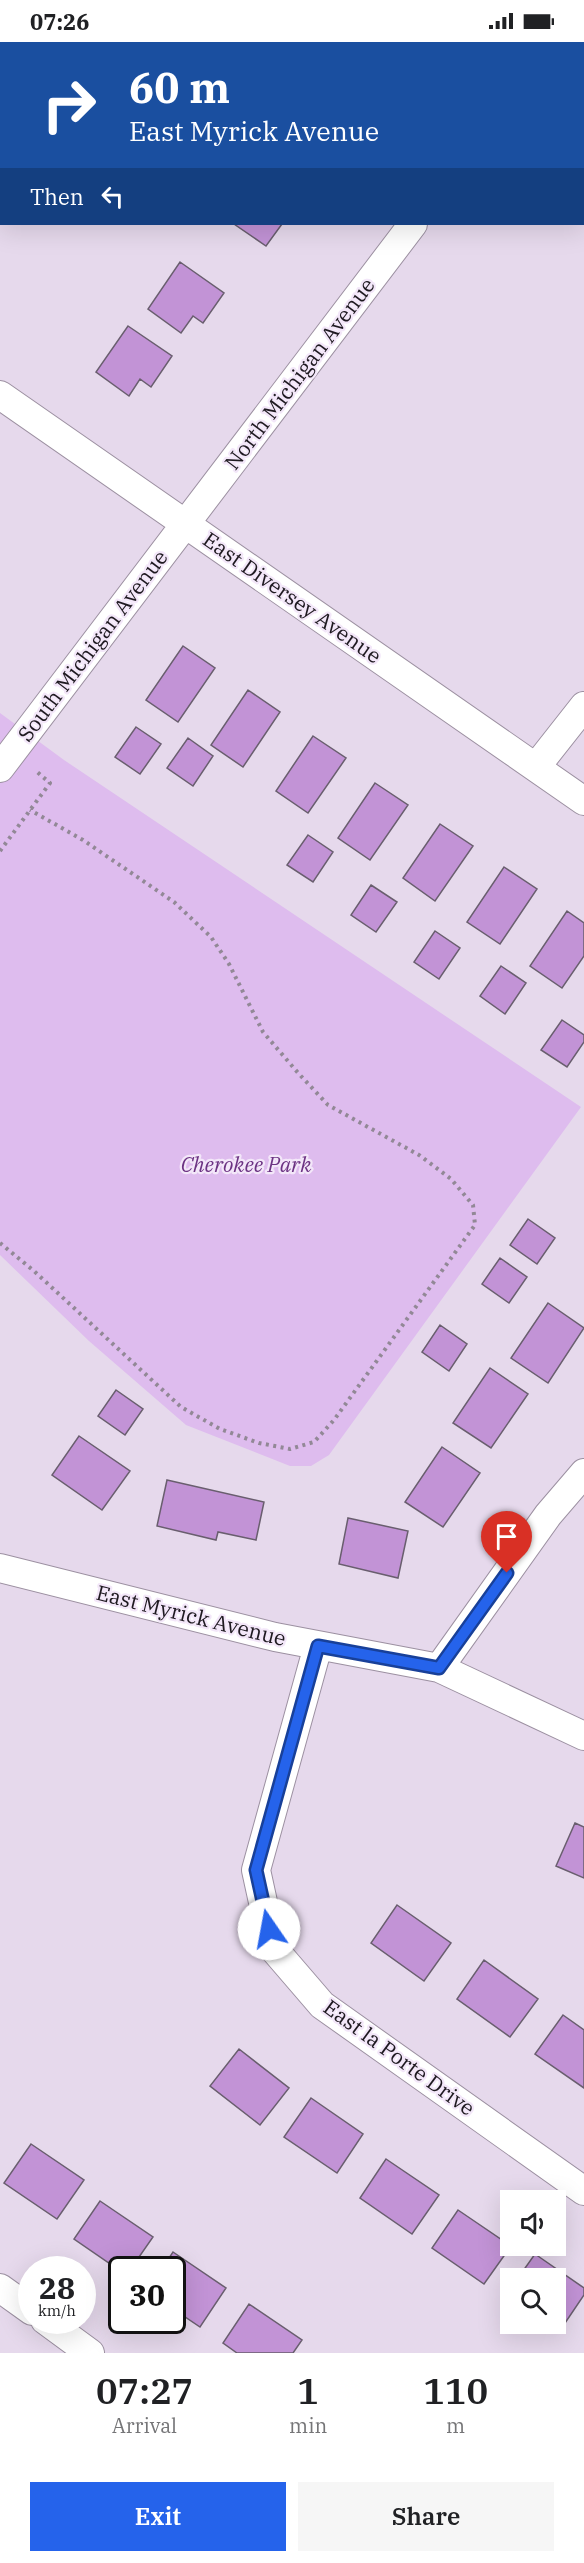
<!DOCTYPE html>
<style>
body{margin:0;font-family:"IBM Plex Serif",serif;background:#f6f6f6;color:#202124;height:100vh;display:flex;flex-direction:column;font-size:22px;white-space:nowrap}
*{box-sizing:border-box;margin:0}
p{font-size:20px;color:#757577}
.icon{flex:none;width:33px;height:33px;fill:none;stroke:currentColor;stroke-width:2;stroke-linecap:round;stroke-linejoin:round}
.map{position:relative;height:2311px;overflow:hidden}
.side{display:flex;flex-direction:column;background:#fff;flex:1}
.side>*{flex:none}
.banner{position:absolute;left:0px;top:0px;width:585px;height:183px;box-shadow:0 6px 24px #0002;background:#1a4fa0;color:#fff;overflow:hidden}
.controls{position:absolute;left:500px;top:2148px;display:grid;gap:12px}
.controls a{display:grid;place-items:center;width:66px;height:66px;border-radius:0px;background:#fff;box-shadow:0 6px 24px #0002;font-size:30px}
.speed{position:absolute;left:18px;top:2214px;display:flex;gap:12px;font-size:30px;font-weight:700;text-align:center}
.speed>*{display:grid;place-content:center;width:78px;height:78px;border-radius:50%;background:#fff;box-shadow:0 6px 24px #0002;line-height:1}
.speed small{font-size:15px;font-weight:400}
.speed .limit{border:3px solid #111;border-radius:9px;background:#fff;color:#111}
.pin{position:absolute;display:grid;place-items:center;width:51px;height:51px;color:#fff;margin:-62px -26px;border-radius:50% 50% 50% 0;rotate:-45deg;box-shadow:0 0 6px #0007}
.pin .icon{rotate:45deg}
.me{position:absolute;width:66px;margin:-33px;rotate:348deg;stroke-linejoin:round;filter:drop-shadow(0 0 4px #0008)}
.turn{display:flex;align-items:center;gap:21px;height:126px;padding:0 30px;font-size:27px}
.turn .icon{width:78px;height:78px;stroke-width:2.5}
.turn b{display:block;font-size:42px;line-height:51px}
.then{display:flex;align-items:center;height:57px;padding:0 30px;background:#0003;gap:12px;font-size:22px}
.eta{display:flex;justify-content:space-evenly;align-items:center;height:102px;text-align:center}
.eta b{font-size:36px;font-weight:600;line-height:42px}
.action{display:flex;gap:12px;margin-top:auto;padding:12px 30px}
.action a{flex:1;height:69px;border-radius:0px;background:#2563eb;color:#fff;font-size:24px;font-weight:600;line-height:69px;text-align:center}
.action a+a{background:#f6f6f6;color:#202124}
.status{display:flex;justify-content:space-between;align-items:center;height:42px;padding:0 30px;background:#fff;direction:ltr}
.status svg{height:16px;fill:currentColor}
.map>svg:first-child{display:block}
.green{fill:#debcee}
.building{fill:#c293d6;stroke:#695e6e;stroke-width:1.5}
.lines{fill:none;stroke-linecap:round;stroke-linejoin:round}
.minor-casing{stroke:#9c90a1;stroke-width:30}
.path{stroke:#928896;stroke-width:4;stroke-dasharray:3 4.5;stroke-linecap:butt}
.minor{stroke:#fff;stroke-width:28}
.route-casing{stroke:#184099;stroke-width:15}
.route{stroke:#2563eb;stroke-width:10}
.labels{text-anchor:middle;stroke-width:4.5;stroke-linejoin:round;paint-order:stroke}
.street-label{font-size:21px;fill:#1e1920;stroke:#f3e7f9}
.park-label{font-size:21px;font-style:italic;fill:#6c3383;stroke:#f3e7f9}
</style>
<div class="status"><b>07:26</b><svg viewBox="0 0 49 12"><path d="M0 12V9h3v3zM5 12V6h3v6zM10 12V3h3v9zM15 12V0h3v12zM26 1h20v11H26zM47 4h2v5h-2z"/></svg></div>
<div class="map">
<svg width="584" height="2311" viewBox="0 0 584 2311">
<rect width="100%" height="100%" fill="#e6d9ec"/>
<path class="green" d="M 0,671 L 64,718 L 581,1065 L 329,1413 L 311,1424 L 290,1424 L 186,1383 L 89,1299 L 0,1213 Z"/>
<path class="building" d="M 234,182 L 282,182 L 266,204 Z
M 180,220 L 224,251 L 203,281 L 193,274 L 181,291 L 148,267 Z
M 128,284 L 172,314 L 151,345 L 140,337 L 129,354 L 96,330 Z
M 183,604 L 215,626 L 178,680 L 146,658 Z
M 248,648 L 280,670 L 243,725 L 211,703 Z
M 136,685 L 161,702 L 140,732 L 115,715 Z
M 313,694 L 346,716 L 308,771 L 276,749 Z
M 188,696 L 213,714 L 193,744 L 167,726 Z
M 375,741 L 408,763 L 370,818 L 338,796 Z
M 440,782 L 473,804 L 435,859 L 403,836 Z
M 308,793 L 333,810 L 313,840 L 287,823 Z
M 504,825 L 537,847 L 500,902 L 467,880 Z
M 371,843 L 397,860 L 376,890 L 351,873 Z
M 567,869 L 584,881 L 584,914 L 562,946 L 530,924 Z
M 435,889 L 460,906 L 439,937 L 414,920 Z
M 501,924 L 526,941 L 505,972 L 480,954 Z
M 562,978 L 584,993 L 584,1000 L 567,1025 L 541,1008 Z
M 528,1177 L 555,1196 L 537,1222 L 510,1203 Z
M 500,1216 L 527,1235 L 509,1261 L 482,1242 Z
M 548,1261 L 584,1286 L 548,1341 L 511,1316 Z
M 440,1283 L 467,1302 L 449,1329 L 422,1310 Z
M 490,1326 L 528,1352 L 491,1406 L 453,1381 Z
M 116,1348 L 143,1367 L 125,1393 L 98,1374 Z
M 79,1394 L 130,1429 L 102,1468 L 52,1433 Z
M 442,1405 L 480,1431 L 443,1485 L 405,1460 Z
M 167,1438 L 264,1460 L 256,1498 L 218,1490 L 216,1498 L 157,1484 Z
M 348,1476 L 408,1489 L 398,1536 L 339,1522 Z
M 575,1781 L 584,1785 L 584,1836 L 556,1824 Z
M 397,1863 L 451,1901 L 424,1939 L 371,1901 Z
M 484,1918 L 538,1957 L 510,1995 L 457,1957 Z
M 563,1973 L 584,1988 L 584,2046 L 535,2012 Z
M 239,2007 L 289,2046 L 260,2083 L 210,2044 Z
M 311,2056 L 363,2092 L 337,2131 L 284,2095 Z
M 31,2102 L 84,2138 L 57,2177 L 4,2141 Z
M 386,2117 L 439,2153 L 412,2192 L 360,2156 Z
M 100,2159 L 153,2195 L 130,2228 L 122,2228 L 122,2230 L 74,2197 Z
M 458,2168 L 511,2204 L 484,2242 L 432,2206 Z
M 173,2210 L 226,2246 L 200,2285 L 172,2266 L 172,2228 L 161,2228 Z
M 535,2212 L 584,2246 L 584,2253 L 561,2287 L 552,2282 L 555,2282 L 555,2236 L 518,2236 Z
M 249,2262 L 302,2298 L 293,2311 L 237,2311 L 223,2301 Z"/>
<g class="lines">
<defs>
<path id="minor" d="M 548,2 L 549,0
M 0,353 L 584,759
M 536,725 L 584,664
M 0,726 L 413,182
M 0,1526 L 275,1595 L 439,1626 L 584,1694
M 318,1604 L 256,1828 L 273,1906 L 322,1963 L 584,2149
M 439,1626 L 548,1473 L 584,1431
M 0,2246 L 32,2269
M 45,2278 L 90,2311"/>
</defs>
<use href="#minor" class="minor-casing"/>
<path class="path" d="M 0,809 L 50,741 L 36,729
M 0,1201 L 34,1229 L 181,1365 L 220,1387 L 259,1401 L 290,1407 L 314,1400 L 334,1378 L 475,1183 L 473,1163 L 451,1137 L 419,1113 L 328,1063 L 299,1032 L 263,990 L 229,922 L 211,895 L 174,860 L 83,798 L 30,768"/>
<use href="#minor" class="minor"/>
</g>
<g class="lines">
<defs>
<path id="route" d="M 269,1887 L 256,1828 L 318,1604 L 439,1626 L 507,1531"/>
</defs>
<use href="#route" class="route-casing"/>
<use href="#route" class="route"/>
</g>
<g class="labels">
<g class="street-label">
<text transform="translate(300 332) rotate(-53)" y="7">North Michigan Avenue</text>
<text transform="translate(292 556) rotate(35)" y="7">East Diversey Avenue</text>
<text transform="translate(93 604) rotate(-53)" y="7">South Michigan Avenue</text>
<text transform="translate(191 1574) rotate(14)" y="7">East Myrick Avenue</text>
<text transform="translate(399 2016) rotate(36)" y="7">East la Porte Drive</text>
</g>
<g class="park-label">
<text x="246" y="1130">Cherokee Park</text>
</g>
</g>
</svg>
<div class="controls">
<a><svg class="icon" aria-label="sound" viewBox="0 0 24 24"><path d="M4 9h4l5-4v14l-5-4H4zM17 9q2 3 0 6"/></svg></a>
<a><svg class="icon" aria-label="search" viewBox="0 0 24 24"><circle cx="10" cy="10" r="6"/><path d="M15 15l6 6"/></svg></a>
</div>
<div class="speed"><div>28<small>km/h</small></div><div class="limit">30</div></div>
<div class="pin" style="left:507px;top:1531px;background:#d93025"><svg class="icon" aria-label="arrive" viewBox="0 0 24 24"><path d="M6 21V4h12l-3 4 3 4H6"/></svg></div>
<svg class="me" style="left:269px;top:1887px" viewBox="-20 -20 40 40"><circle r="19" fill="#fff"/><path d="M0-13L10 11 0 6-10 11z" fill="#2563eb"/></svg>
<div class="banner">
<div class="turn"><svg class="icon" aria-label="right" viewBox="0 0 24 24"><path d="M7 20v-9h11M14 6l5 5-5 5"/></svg><div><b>60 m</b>East Myrick Avenue</div></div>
<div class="then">Then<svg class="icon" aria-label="left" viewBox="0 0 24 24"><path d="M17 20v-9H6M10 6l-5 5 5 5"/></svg></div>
</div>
</div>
<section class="side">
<div class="eta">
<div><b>07:27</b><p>Arrival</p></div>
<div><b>1</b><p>min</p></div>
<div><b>110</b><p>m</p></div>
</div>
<div class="action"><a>Exit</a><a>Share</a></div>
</section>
